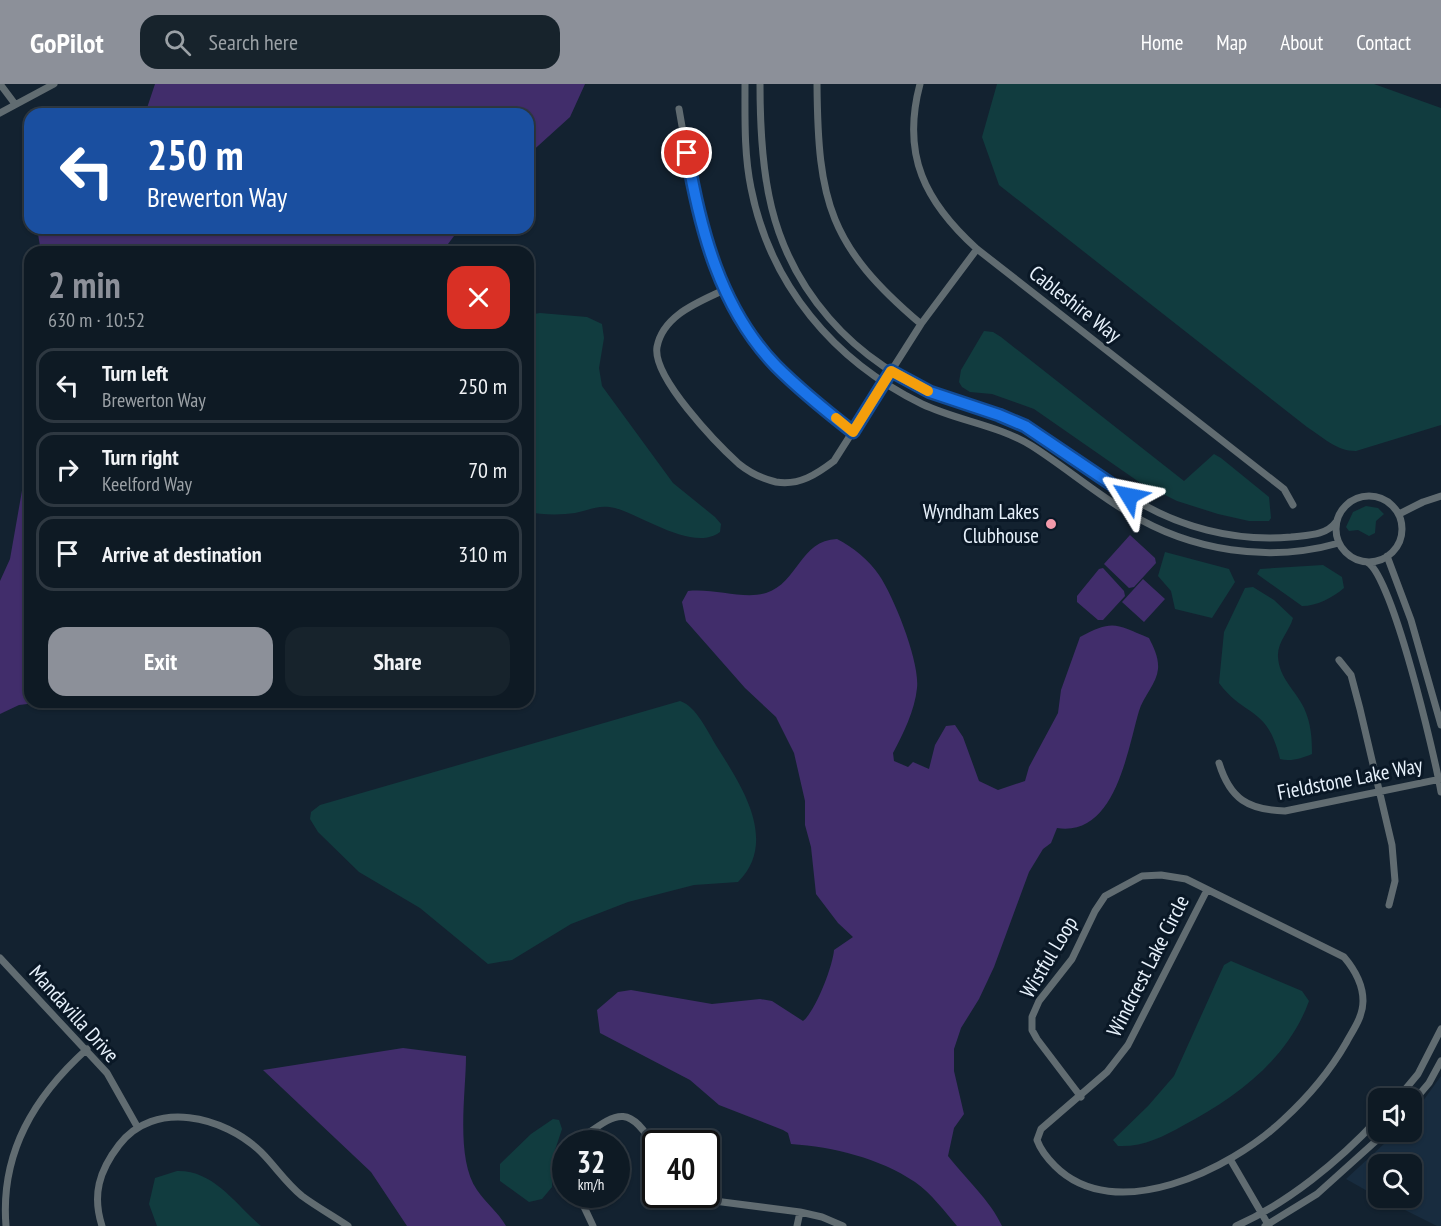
<!DOCTYPE html>
<meta charset="utf-8">
<style>
body{margin:0;font-family:"PT Sans Narrow",sans-serif;background:#17232c;color:#f1f3f6;height:100vh;display:flex;flex-direction:column;font-size:22px;white-space:nowrap}
*{box-sizing:border-box;margin:0}
p{font-size:20px;color:#9ba1a6}
.icon{flex:none;width:33px;height:33px;fill:none;stroke:currentColor;stroke-width:2;stroke-linecap:round;stroke-linejoin:round}
.map{position:relative;flex:1;overflow:hidden}
.drawer{position:absolute;left:24px;top:162px;width:510px;height:462px;display:flex;flex-direction:column;background:#0e1a24;border-radius:18px;box-shadow:0 2px 4px #0004,0 0 0 2px #2e3841}
.drawer>*{flex:none}
.banner{position:absolute;left:24px;top:24px;width:510px;height:126px;border-radius:18px;box-shadow:0 2px 4px #0004,0 0 0 2px #2e3841;background:#1a4fa0;color:#fff;overflow:hidden}
.fabs{position:absolute;left:1368px;top:1004px;display:grid;gap:12px}
.fabs a{display:grid;place-items:center;width:54px;height:54px;border-radius:12px;background:#0e1a24;box-shadow:0 2px 4px #0004,0 0 0 2px #2e3841;font-size:30px}
.speed{position:absolute;left:552px;top:1046px;display:flex;gap:12px;font-size:30px;font-weight:700;text-align:center}
.speed>*{display:grid;place-content:center;width:78px;height:78px;border-radius:50%;background:#0e1a24;box-shadow:0 2px 4px #0004,0 0 0 2px #2e3841;line-height:1}
.speed small{font-size:15px;font-weight:400}
.speed .limit{border:3px solid #111;border-radius:9px;background:#fff;color:#111}
.pin{position:absolute;display:grid;place-items:center;width:51px;height:51px;color:#fff;margin:-26px;border:3px solid #fff;border-radius:50%;box-shadow:0 2px 6px #0007}
.me{position:absolute;width:66px;margin:-33px;rotate:305deg;stroke-linejoin:round;filter:drop-shadow(0 0 4px #0008)}
.turn{display:flex;align-items:center;gap:21px;height:126px;padding:0 24px;font-size:27px}
.turn .icon{width:78px;height:78px;stroke-width:2.5}
.turn b{display:block;font-size:42px;line-height:51px}
.round{display:grid;place-items:center;flex:none;width:63px;height:63px;border-radius:18px;background:#17232c}
.overview{display:flex;align-items:center;justify-content:space-between;height:102px;padding:0 24px}
h1{font-size:36px;font-weight:800;line-height:45px;color:#8c9099}
.action{display:flex;gap:12px;margin-top:auto;padding:12px 24px}
.action a{flex:1;height:69px;border-radius:18px;background:#8c9099;color:#fff;font-size:24px;font-weight:800;line-height:69px;text-align:center}
.action a+a{background:#17232c;color:#f1f3f6}
ul{padding:0;list-style:none}
li{display:flex;align-items:center;gap:18px;height:75px;margin:0 12px 9px;padding:0 12px;border:3px solid #2e3841;border-radius:18px}
li div{flex:1}
li b{display:block;font-size:22px}
li em{font-style:normal}
header{display:flex;align-items:center;gap:36px;box-sizing:border-box;height:84px;padding:0 30px;background:#8c9099;color:#fff}
header strong{font-size:28px}
nav{display:flex;gap:33px;margin-inline-start:auto;font-size:21px}
.search{width:420px;height:54px;background:#17232c;display:flex;align-items:center;gap:15px;box-sizing:border-box;padding:0 21px;border-radius:18px;color:#9ba1a6;font-size:22px}
.map>svg:first-child{display:block}
.built{fill:#182c3f}
.green{fill:#412d6b}
.water{fill:#113c3f}
.lines{fill:none;stroke-linecap:round;stroke-linejoin:round}
.minor{stroke:#616c71;stroke-width:7}
.route-casing{stroke:#114b97;stroke-width:15}
.route{stroke:#1a73e8;stroke-width:10}
.slow{stroke:#f59e0b;stroke-width:10}
.poi-dot{fill:#f39aab;stroke:#0a1826;stroke-width:2}
.labels{text-anchor:middle;stroke-width:6;stroke-linejoin:round;paint-order:stroke}
.street-label{font-size:21px;fill:#e7f1fb;stroke:#0a1826}
.poi-label{font-size:21px;fill:#e7f1fb;stroke:#0a1826;text-anchor:end}
</style>
<header>
<strong>GoPilot</strong>
<div class="search"><svg class="icon" aria-label="search" viewBox="0 0 24 24"><circle cx="10" cy="10" r="6"/><path d="M15 15l6 6"/></svg>Search here</div>
<nav><a>Home</a><a>Map</a><a>About</a><a>Contact</a></nav>
</header>
<div class="map">
<svg width="1441" height="1142" viewBox="0 0 1441 1142">
<rect width="100%" height="100%" fill="#132230"/>
<path class="built" d="M 1441,992 L 1441,1142 L 1437,1142 L 1379,1113 L 1412,1113 L 1412,1080 L 1378,1080 L 1378,1113 L 1346,1095 L 1398,1047 L 1412,1047 L 1412,1032 Z"/>
<path class="green" d="M 155,0 L 585,0 L 570,33 L 528,71 L 528,30 L 145,30 Z
M 37,144 L 460,144 L 442,168 L 41,168 Z
M 30,361 L 30,618 L 44,618 L 19,621 L 0,630 L 0,497 L 10,475 Z
M 1130,451 L 1155,474 L 1156,479 L 1134,503 L 1129,504 L 1104,480 Z
M 837,455 C 853,463 869,476 879,491 C 894,513 920,578 917,604 C 915,626 903,650 893,669 L 894,677 L 908,683 L 913,678 L 929,685 L 935,661 L 946,642 L 955,641 L 963,653 L 979,697 L 998,706 L 1025,697 L 1029,683 L 1058,629 L 1061,606 L 1080,553 C 1113,535 1116,540 1149,554 C 1154,564 1159,574 1158,585 C 1157,599 1143,613 1139,627 C 1127,668 1115,753 1057,744 L 1051,759 L 1043,765 L 1029,788 L 994,883 L 979,915 L 961,944 L 954,965 L 954,987 L 964,1030 L 954,1044 L 948,1072 C 966,1095 990,1116 1002,1142 L 957,1142 C 945,1128 931,1109 915,1098 C 879,1074 834,1063 791,1060 L 788,1049 L 783,1046 L 719,1021 L 690,996 L 600,949 L 597,926 L 618,908 L 631,906 L 712,920 L 760,915 L 772,917 L 803,937 C 815,928 833,882 834,866 L 853,853 L 838,839 L 816,810 L 811,763 L 805,741 L 805,717 L 794,669 L 776,633 L 745,604 L 686,537 L 682,518 L 688,507 C 714,504 744,516 766,509 C 798,499 800,456 837,455 Z
M 1103,484 L 1124,507 L 1125,512 L 1103,536 L 1098,536 L 1077,518 L 1077,512 L 1099,485 Z
M 1143,495 L 1165,515 L 1144,538 L 1122,518 Z
M 403,964 L 466,972 C 466,1009 455,1074 477,1106 C 486,1119 498,1128 506,1142 L 407,1142 L 371,1088 L 263,986 Z"/>
<path class="water" d="M 997,0 L 1374,0 L 1441,24 L 1441,341 L 1356,367 C 1336,367 1323,353 1307,343 L 999,101 L 982,53 Z
M 540,229 L 587,233 L 602,240 L 604,254 L 599,284 L 602,302 L 673,399 L 715,433 L 721,440 L 720,448 C 694,468 643,432 615,424 C 599,420 590,426 575,429 C 562,431 541,431 528,428 L 528,231 Z
M 984,247 L 993,248 L 1001,253 L 1184,397 L 1214,370 L 1221,374 L 1269,413 L 1271,434 L 1269,437 L 1249,437 L 1218,430 L 1177,417 L 1139,398 L 1034,325 L 992,310 L 970,308 L 962,303 L 959,298 L 961,286 Z
M 1366,422 L 1378,424 L 1384,430 L 1376,437 L 1375,449 L 1369,452 L 1358,446 L 1349,447 L 1346,443 L 1353,428 Z
M 1165,468 L 1229,485 L 1235,498 L 1212,534 L 1175,525 L 1171,507 L 1158,492 Z
M 1323,481 L 1342,493 L 1344,504 C 1332,514 1317,522 1302,522 L 1257,490 L 1260,485 Z
M 1253,503 L 1274,516 L 1293,534 C 1289,548 1277,558 1278,573 C 1279,594 1296,607 1304,624 C 1311,639 1312,654 1312,670 C 1302,674 1291,678 1280,675 C 1267,621 1246,635 1219,599 L 1224,548 L 1245,504 Z
M 680,617 C 696,622 708,648 717,663 C 741,701 779,757 738,798 L 694,801 L 628,818 L 571,840 L 512,876 L 488,880 L 420,824 L 359,788 L 318,748 L 310,735 L 311,728 L 320,721 Z
M 1231,877 L 1302,907 L 1309,917 C 1288,975 1237,1013 1184,1041 C 1163,1053 1143,1063 1118,1062 L 1113,1056 L 1148,1022 L 1174,992 L 1224,881 Z
M 553,1035 L 559,1036 L 562,1045 L 553,1072 L 552,1103 L 542,1115 L 529,1118 L 500,1097 L 500,1080 L 531,1050 Z
M 177,1087 C 214,1086 235,1120 261,1142 L 157,1142 L 149,1120 L 155,1094 Z"/>
<g class="lines">
<path class="minor" d="M 0,0 L 15,20
M 745,0 C 745,35 744,70 751,104 C 770,201 834,277 922,320 C 958,337 998,341 1032,362 C 1065,383 1095,409 1129,429 C 1191,467 1269,479 1339,459
M 760,0 C 760,88 768,164 829,234 C 860,270 903,299 948,315 C 975,325 1002,331 1029,344 C 1065,363 1096,391 1130,413 C 1178,443 1234,458 1291,453 C 1307,451 1326,452 1336,438
M 817,0 C 818,118 829,162 921,240
M 920,0 C 901,71 925,118 977,165 L 1284,405 L 1293,421
M 679,25 C 696,122 707,200 773,279 C 796,306 826,326 853,348
M 0,29 L 54,0
M 724,206 C 699,218 663,231 657,263 C 652,293 717,360 739,380 C 749,388 763,395 776,398 C 799,402 817,390 834,377 L 921,240 L 977,165
M1336 445a33 33 0 1 1 66 0a33 33 0 1 1-66 0Z
M 1399,430 L 1423,418 L 1441,412
M 1387,472 L 1411,536 L 1441,641
M 1367,478 C 1392,490 1435,673 1441,708
M 1339,576 L 1351,591 L 1360,625 L 1392,761 L 1395,797 L 1389,821
M 1219,679 C 1230,715 1248,726 1285,727 L 1441,695
M 0,874 L 107,989 L 138,1044
M 1081,1013 L 1037,955 L 1032,946 L 1032,933 L 1039,917 L 1072,875 L 1095,827 L 1105,812 L 1142,792 L 1161,791 L 1186,795 L 1344,873 C 1355,886 1363,900 1363,917 C 1363,933 1353,946 1346,959 C 1330,987 1307,1014 1283,1036 C 1230,1086 1115,1142 1055,1082 C 1047,1074 1041,1067 1037,1056 L 1041,1045 L 1107,988 L 1128,961 L 1207,806
M 1398,1014 L 1418,990 L 1441,945
M 1412,1019 L 1429,999 L 1441,977
M 574,1059 C 615,1031 627,1014 656,1066
M 566,1074 L 566,1077
M 1230,1075 L 1269,1142
M 578,1110 L 593,1142
M 688,1110 L 699,1115 L 800,1128 L 797,1142
M 800,1128 L 822,1133 L 843,1142
M 6,1142 C 0,1068 35,1012 87,965
M 102,1142 C 92,1111 99,1087 119,1061 C 154,1015 224,1032 261,1068 C 275,1082 286,1099 302,1112 C 317,1123 333,1132 348,1142
M 1236,1142 C 1288,1119 1339,1077 1378,1035
M 1265,1142 L 1317,1110 L 1387,1047"/>
</g>
<g class="lines">
<defs>
<path id="route" d="M 687,69 C 700,145 720,224 776,282 C 800,306 826,327 853,348 L 891,287 L 930,308 L 999,331 L 1025,342 L 1129,412"/>
</defs>
<use href="#route" class="route-casing"/>
<use href="#route" class="route"/>
<path class="slow" d="M 836,334 L 853,348 L 891,287 L 928,307"/>
</g>
<circle class="poi-dot" cx="1051" cy="440" r="6"/>
<g class="labels">
<g class="street-label">
<text transform="translate(1075 220) rotate(38)" y="7">Cableshire Way</text>
<text transform="translate(1350 695) rotate(-11)" y="7">Fieldstone Lake Way</text>
<text transform="translate(1049 873) rotate(-59)" y="7">Wistful Loop</text>
<text transform="translate(1148 882) rotate(-63)" y="7">Windcrest Lake Circle</text>
<text transform="translate(74 930) rotate(48)" y="7">Mandavilla Drive</text>
</g>
<g class="poi-label">
<text x="1039" y="435">Wyndham Lakes<tspan x="1039" dy="24">Clubhouse</tspan></text>
</g>
</g>
</svg>
<div class="fabs">
<a><svg class="icon" aria-label="sound" viewBox="0 0 24 24"><path d="M4 9h4l5-4v14l-5-4H4zM17 9q2 3 0 6"/></svg></a>
<a><svg class="icon" aria-label="search" viewBox="0 0 24 24"><circle cx="10" cy="10" r="6"/><path d="M15 15l6 6"/></svg></a>
</div>
<div class="speed"><div>32<small>km/h</small></div><div class="limit">40</div></div>
<div class="pin" style="left:687px;top:69px;background:#d93025"><svg class="icon" aria-label="arrive" viewBox="0 0 24 24"><path d="M6 21V4h12l-3 4 3 4H6"/></svg></div>
<svg class="me" style="left:1129px;top:412px" viewBox="-20 -20 40 40"><path d="M0-17L14 15 0 8-14 15z" fill="#1a73e8" stroke="#fff" stroke-width="4"/></svg>
<div class="banner">
<div class="turn"><svg class="icon" aria-label="left" viewBox="0 0 24 24"><path d="M17 20v-9H6M10 6l-5 5 5 5"/></svg><div><b>250 m</b>Brewerton Way</div></div>
</div>
<section class="drawer">
<div class="overview"><div><h1>2 min</h1><p>630 m · 10:52</p></div><a class="round" style="background:#d93025;color:#fff"><svg class="icon" aria-label="close" viewBox="0 0 24 24"><path d="M6 6l12 12M18 6L6 18"/></svg></a></div>
<ul>
<li><svg class="icon" aria-label="left" viewBox="0 0 24 24"><path d="M17 20v-9H6M10 6l-5 5 5 5"/></svg><div><b>Turn left</b><p>Brewerton Way</p></div><em>250 m</em></li>
<li><svg class="icon" aria-label="right" viewBox="0 0 24 24"><path d="M7 20v-9h11M14 6l5 5-5 5"/></svg><div><b>Turn right</b><p>Keelford Way</p></div><em>70 m</em></li>
<li><svg class="icon" aria-label="arrive" viewBox="0 0 24 24"><path d="M6 21V4h12l-3 4 3 4H6"/></svg><div><b>Arrive at destination</b></div><em>310 m</em></li>
</ul>
<div class="action"><a>Exit</a><a>Share</a></div>
</section>
</div>
